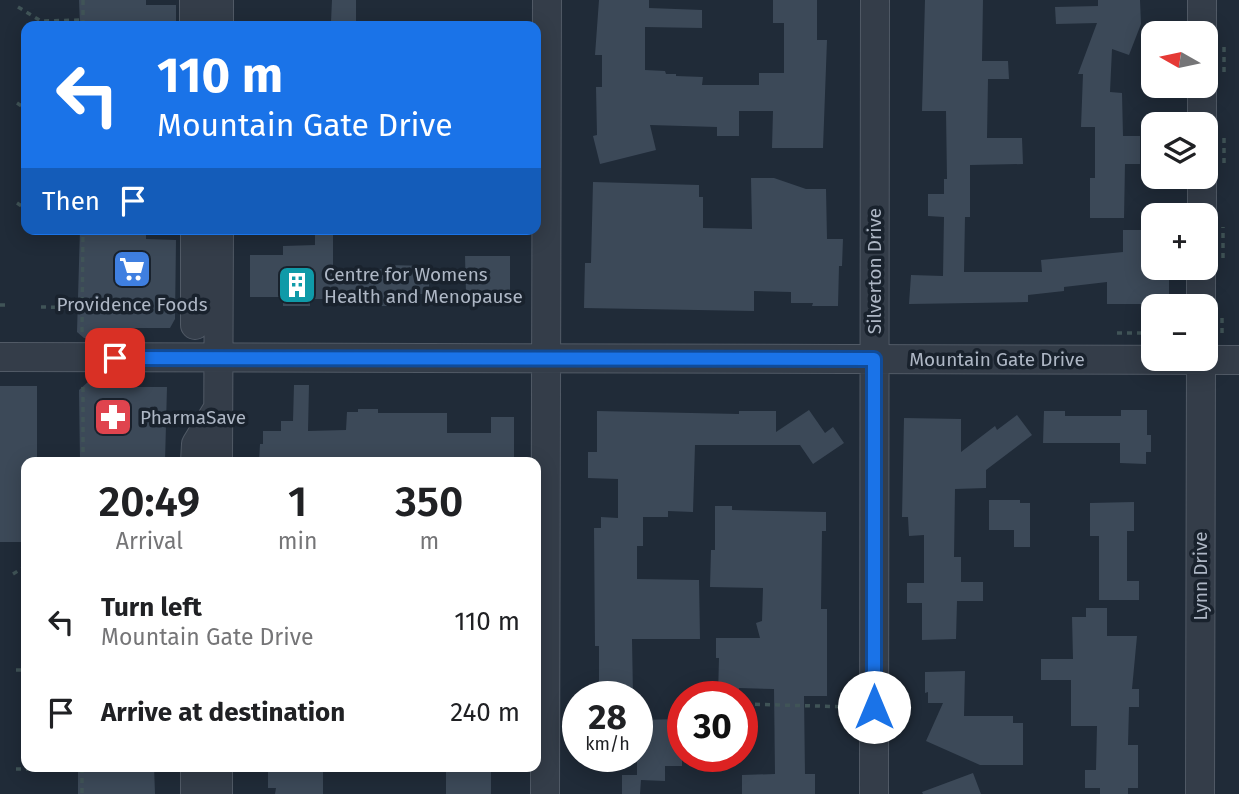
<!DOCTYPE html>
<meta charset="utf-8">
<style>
body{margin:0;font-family:"Fira Sans",sans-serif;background:#f2f2f2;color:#202124;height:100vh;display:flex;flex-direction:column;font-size:26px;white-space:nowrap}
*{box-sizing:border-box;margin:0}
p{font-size:23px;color:#757577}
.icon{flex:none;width:38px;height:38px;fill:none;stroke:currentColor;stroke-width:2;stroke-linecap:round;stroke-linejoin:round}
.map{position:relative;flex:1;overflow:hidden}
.drawer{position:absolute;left:21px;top:457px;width:520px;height:315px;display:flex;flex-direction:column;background:#fff;border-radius:14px;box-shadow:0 4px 18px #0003}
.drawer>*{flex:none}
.banner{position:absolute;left:21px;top:21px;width:520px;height:214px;border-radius:14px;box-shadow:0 4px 18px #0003;background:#1a73e8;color:#fff;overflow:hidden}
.needle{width:46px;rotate:279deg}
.fabs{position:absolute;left:1141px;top:21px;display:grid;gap:14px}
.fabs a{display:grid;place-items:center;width:77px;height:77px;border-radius:14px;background:#fff;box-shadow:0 4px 18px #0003;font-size:35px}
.speed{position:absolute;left:562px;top:681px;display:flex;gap:14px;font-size:35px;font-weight:700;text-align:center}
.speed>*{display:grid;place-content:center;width:91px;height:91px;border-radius:50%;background:#fff;box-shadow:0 4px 18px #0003;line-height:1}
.speed small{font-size:18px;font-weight:400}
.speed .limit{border:10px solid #d22;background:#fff;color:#111}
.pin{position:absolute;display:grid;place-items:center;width:60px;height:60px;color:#fff;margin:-30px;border-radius:14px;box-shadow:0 4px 10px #0006}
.me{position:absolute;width:77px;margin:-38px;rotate:0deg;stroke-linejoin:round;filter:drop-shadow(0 0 5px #0008)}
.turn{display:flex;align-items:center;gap:24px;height:147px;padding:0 21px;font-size:32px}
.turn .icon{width:91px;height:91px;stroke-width:2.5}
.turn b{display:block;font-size:49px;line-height:60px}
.then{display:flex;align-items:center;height:66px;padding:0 21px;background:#0003;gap:14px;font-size:26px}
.eta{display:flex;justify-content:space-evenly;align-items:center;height:119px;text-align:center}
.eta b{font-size:42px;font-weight:600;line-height:49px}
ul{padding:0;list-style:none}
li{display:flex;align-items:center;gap:21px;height:91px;padding:0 21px}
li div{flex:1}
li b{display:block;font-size:26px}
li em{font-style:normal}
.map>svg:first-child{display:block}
.building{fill:#3c4958}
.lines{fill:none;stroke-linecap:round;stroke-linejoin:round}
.minor-casing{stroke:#515a66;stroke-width:30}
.path{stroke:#405457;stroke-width:3.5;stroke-dasharray:5 5;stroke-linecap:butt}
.minor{stroke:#343d49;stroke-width:28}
.route-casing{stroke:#114b97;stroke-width:18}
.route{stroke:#1a73e8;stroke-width:12}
.labels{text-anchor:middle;stroke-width:7;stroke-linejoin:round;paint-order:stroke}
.street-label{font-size:19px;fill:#aeb7c5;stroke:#19222d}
.poi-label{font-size:19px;fill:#aeb7c5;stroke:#19222d;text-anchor:start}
</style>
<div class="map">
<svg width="1239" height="794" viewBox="0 0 1239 794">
<rect width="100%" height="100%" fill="#202b38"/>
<path class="building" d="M 79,0 L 146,0 L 146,5 L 176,5 L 176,25 L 80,26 Z
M 332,0 L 356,0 L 356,23 L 331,22 Z
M 599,0 L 649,0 L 649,8 L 702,10 L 702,28 L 645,27 L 645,70 L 665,71 L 666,74 L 676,74 L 676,76 L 703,77 L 702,85 L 759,85 L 759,73 L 784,73 L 784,23 L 773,23 L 773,0 L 817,0 L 817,40 L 827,40 L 823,148 L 772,148 L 773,111 L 739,111 L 739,136 L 717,136 L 717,127 L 650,125 L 656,150 L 600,164 L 593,136 L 597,135 L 596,87 L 602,87 L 602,55 L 595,55 Z
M 925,0 L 983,0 L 982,61 L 1008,61 L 1009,79 L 988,79 L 987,138 L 1022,138 L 1023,164 L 970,165 L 970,217 L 965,217 L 964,272 L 1042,272 L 1041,260 L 1123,252 L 1123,230 L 1144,230 L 1144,233 L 1151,233 L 1151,240 L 1153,240 L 1153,268 L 1169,268 L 1169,304 L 1107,304 L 1107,282 L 1064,287 L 1064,291 L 1028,295 L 1028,302 L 909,304 L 911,275 L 943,276 L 944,217 L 928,216 L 928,194 L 944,194 L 944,179 L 947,179 L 946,111 L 922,111 Z
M 1098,0 L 1140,0 L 1141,24 L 1129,55 L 1112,49 L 1110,92 L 1122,93 L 1123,136 L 1140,136 L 1140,164 L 1125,164 L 1124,218 L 1090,218 L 1090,178 L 1095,178 L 1095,127 L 1081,127 L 1083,74 L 1078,74 L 1097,23 L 1056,24 L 1055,7 L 1098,6 Z
M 751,178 L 774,178 L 806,189 L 826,189 L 827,239 L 843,239 L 842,266 L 839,266 L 838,306 L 812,306 L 813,303 L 791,303 L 791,292 L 754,291 L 754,311 L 584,308 L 585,263 L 591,263 L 593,182 L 699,185 L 699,197 L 703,197 L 703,228 L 752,229 Z
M 80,229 L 146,229 L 146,239 L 176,240 L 175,319 L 170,328 L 101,328 L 100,338 L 84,338 L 77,332 Z
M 315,229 L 333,229 L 333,269 L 388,269 L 388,265 L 429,266 L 429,294 L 406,294 L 405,306 L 353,306 L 353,299 L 310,299 L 310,306 L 283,306 L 283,297 L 250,297 L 250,255 L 283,255 L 283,246 L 315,245 Z
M 465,256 L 510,256 L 510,301 L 484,301 L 484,294 L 466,294 Z
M 106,380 L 106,387 L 167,387 L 165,462 L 80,462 L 79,390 L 89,381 Z
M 294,385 L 309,385 L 308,431 L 346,430 L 347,412 L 358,412 L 358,409 L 378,409 L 378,413 L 447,413 L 447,433 L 491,433 L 491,417 L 514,417 L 514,460 L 259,462 L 260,444 L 263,444 L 263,431 L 281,431 L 281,421 L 293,421 Z
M 0,386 L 37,386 L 37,462 L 26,462 L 26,542 L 0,542 Z
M 809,410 L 825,433 L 833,427 L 844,443 L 813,464 L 800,445 L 695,445 L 693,512 L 668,511 L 668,517 L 643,517 L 643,546 L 637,546 L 637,579 L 699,580 L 700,639 L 632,639 L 633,696 L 599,696 L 599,646 L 595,646 L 594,528 L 601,528 L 601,517 L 618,518 L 618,479 L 588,478 L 588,452 L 597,452 L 597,411 L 739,414 L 739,411 L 776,411 L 776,432 Z
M 1121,410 L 1147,410 L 1147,435 L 1151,435 L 1151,452 L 1146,452 L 1146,464 L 1120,463 L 1120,443 L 1043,443 L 1044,411 L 1065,411 L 1065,416 L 1121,416 Z
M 1017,415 L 1032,435 L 986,470 L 986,488 L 955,489 L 954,557 L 961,557 L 961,582 L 983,582 L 983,601 L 957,601 L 956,639 L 922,640 L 922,603 L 907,603 L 907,583 L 924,583 L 924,535 L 909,536 L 908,517 L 902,517 L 904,418 L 961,419 L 961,452 L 995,426 L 997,430 Z
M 989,500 L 1020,500 L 1020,503 L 1030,503 L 1030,547 L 1014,547 L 1014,530 L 989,530 Z
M 1134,502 L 1134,531 L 1127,531 L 1127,581 L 1139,581 L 1139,600 L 1099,600 L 1099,536 L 1090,536 L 1090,503 Z
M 715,506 L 732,506 L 732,510 L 826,512 L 826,531 L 822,531 L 821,609 L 827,609 L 827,696 L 804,696 L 805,774 L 815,774 L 815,794 L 742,794 L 742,775 L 775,774 L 774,689 L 739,688 L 739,695 L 718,695 L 719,658 L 716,658 L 716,638 L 760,638 L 756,623 L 762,621 L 763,588 L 710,587 L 711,550 L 715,550 Z
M 1086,608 L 1107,608 L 1107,636 L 1137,636 L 1132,689 L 1139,689 L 1139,707 L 1129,707 L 1128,745 L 1138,745 L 1138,788 L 1128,788 L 1128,794 L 1100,794 L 1100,788 L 1085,788 L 1085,770 L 1096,770 L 1097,726 L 1071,726 L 1071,680 L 1041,680 L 1041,659 L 1073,659 L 1072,617 L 1086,617 Z
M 965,671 L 964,716 L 1013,716 L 1013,723 L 1023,723 L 1023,765 L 980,765 L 926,741 L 943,703 L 928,703 L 928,692 L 925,693 L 925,672 Z
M 682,719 L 682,766 L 665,766 L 665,781 L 641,780 L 640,794 L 622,794 L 622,775 L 637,775 L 637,720 Z
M 78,766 L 154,766 L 155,794 L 78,794 Z
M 268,769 L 323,769 L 323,794 L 275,794 L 276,788 L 268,788 Z
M 446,769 L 491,769 L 491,794 L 446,794 Z
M 973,773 L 981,794 L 923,794 L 922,792 Z"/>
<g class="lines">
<defs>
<path id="minor" d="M 194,0 L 194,26
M 219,26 L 219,0
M 1202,33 L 1202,0
M 1202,124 L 1202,86
M 1202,215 L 1202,177
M 195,229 L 195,325
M 1201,306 L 1201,268
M 0,357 L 1239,360
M 195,462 L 196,444 L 218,408
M 218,462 L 219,229
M 195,794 L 195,766
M 218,794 L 218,766
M 545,794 L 547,0
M 874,794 L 875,0
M 1200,794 L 1201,359"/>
</defs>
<use href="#minor" class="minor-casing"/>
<path class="path" d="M 83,0 L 83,26
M 18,7 L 41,21 L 84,20
M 1224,72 L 1224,45
M 17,103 L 26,109
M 1224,163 L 1224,136
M 17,203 L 26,209
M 1223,258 L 1223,227
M 0,305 L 9,305
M 41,307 L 82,308
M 82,332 L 83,229
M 1117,333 L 1153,333
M 1222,333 L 1222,318
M 83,462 L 83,384
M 13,574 L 26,566
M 16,670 L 26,670
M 745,704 L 851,707
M 82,768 L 82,794
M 16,769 L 82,769"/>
<use href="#minor" class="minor"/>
</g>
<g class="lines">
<defs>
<path id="route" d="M 115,358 L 874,359 L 874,707"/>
</defs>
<use href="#route" class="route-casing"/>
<use href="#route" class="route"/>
</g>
<defs>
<symbol id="supermarket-square" viewBox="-11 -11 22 22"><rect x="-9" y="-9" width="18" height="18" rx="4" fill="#3f7fe0" stroke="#19222d"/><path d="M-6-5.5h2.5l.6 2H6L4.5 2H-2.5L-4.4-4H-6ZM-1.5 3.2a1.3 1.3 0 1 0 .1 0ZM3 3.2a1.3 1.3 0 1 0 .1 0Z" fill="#fff"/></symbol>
<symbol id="building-square" viewBox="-11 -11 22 22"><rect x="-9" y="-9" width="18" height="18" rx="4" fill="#0f9aa8" stroke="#19222d"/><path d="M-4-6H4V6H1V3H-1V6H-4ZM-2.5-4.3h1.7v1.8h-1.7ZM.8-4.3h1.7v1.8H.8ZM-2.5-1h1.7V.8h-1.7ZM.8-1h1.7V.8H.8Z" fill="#fff"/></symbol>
<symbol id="pharmacy-square" viewBox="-11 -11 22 22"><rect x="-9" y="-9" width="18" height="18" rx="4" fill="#e0444e" stroke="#19222d"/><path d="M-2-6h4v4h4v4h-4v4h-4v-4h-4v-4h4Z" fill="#fff"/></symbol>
</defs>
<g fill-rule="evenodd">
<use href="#supermarket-square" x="110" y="247" width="44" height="44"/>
<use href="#building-square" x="275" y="263" width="44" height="44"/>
<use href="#pharmacy-square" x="91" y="395" width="44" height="44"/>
</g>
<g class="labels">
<g class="street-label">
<text transform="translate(874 271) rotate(-90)" y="7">Silverton Drive</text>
<text x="997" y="366">Mountain Gate Drive</text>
<text transform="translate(1200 576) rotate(-90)" y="7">Lynn Drive</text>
</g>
<g class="poi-label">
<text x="324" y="281">Centre for Womens<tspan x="324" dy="22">Health and Menopause</tspan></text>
<text x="132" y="311" text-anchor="middle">Providence Foods</text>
<text x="140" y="424">PharmaSave</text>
</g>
</g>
</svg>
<div class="fabs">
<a><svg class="needle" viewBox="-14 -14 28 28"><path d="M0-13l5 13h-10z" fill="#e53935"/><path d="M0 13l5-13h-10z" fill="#757577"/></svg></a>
<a><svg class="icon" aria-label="layers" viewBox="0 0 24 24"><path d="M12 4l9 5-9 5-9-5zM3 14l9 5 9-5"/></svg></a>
<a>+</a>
<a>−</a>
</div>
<div class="speed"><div>28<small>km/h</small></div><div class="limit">30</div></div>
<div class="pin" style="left:115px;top:358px;background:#d93025"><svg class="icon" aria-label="arrive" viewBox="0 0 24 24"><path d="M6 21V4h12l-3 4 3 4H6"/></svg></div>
<svg class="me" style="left:874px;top:707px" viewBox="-20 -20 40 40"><circle r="19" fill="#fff"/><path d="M0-13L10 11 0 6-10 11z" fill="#1a73e8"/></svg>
<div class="banner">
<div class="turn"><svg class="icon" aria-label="left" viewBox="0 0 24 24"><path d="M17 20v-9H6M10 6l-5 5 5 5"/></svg><div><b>110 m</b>Mountain Gate Drive</div></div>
<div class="then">Then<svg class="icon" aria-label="arrive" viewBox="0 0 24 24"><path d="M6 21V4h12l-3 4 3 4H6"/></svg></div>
</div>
<section class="drawer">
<div class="eta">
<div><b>20:49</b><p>Arrival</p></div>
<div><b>1</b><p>min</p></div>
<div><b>350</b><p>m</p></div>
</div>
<ul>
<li><svg class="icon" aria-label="left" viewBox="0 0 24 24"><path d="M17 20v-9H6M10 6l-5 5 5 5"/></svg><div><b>Turn left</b><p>Mountain Gate Drive</p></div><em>110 m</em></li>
<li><svg class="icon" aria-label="arrive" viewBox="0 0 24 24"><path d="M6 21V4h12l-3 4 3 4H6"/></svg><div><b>Arrive at destination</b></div><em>240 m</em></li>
</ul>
</section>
</div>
